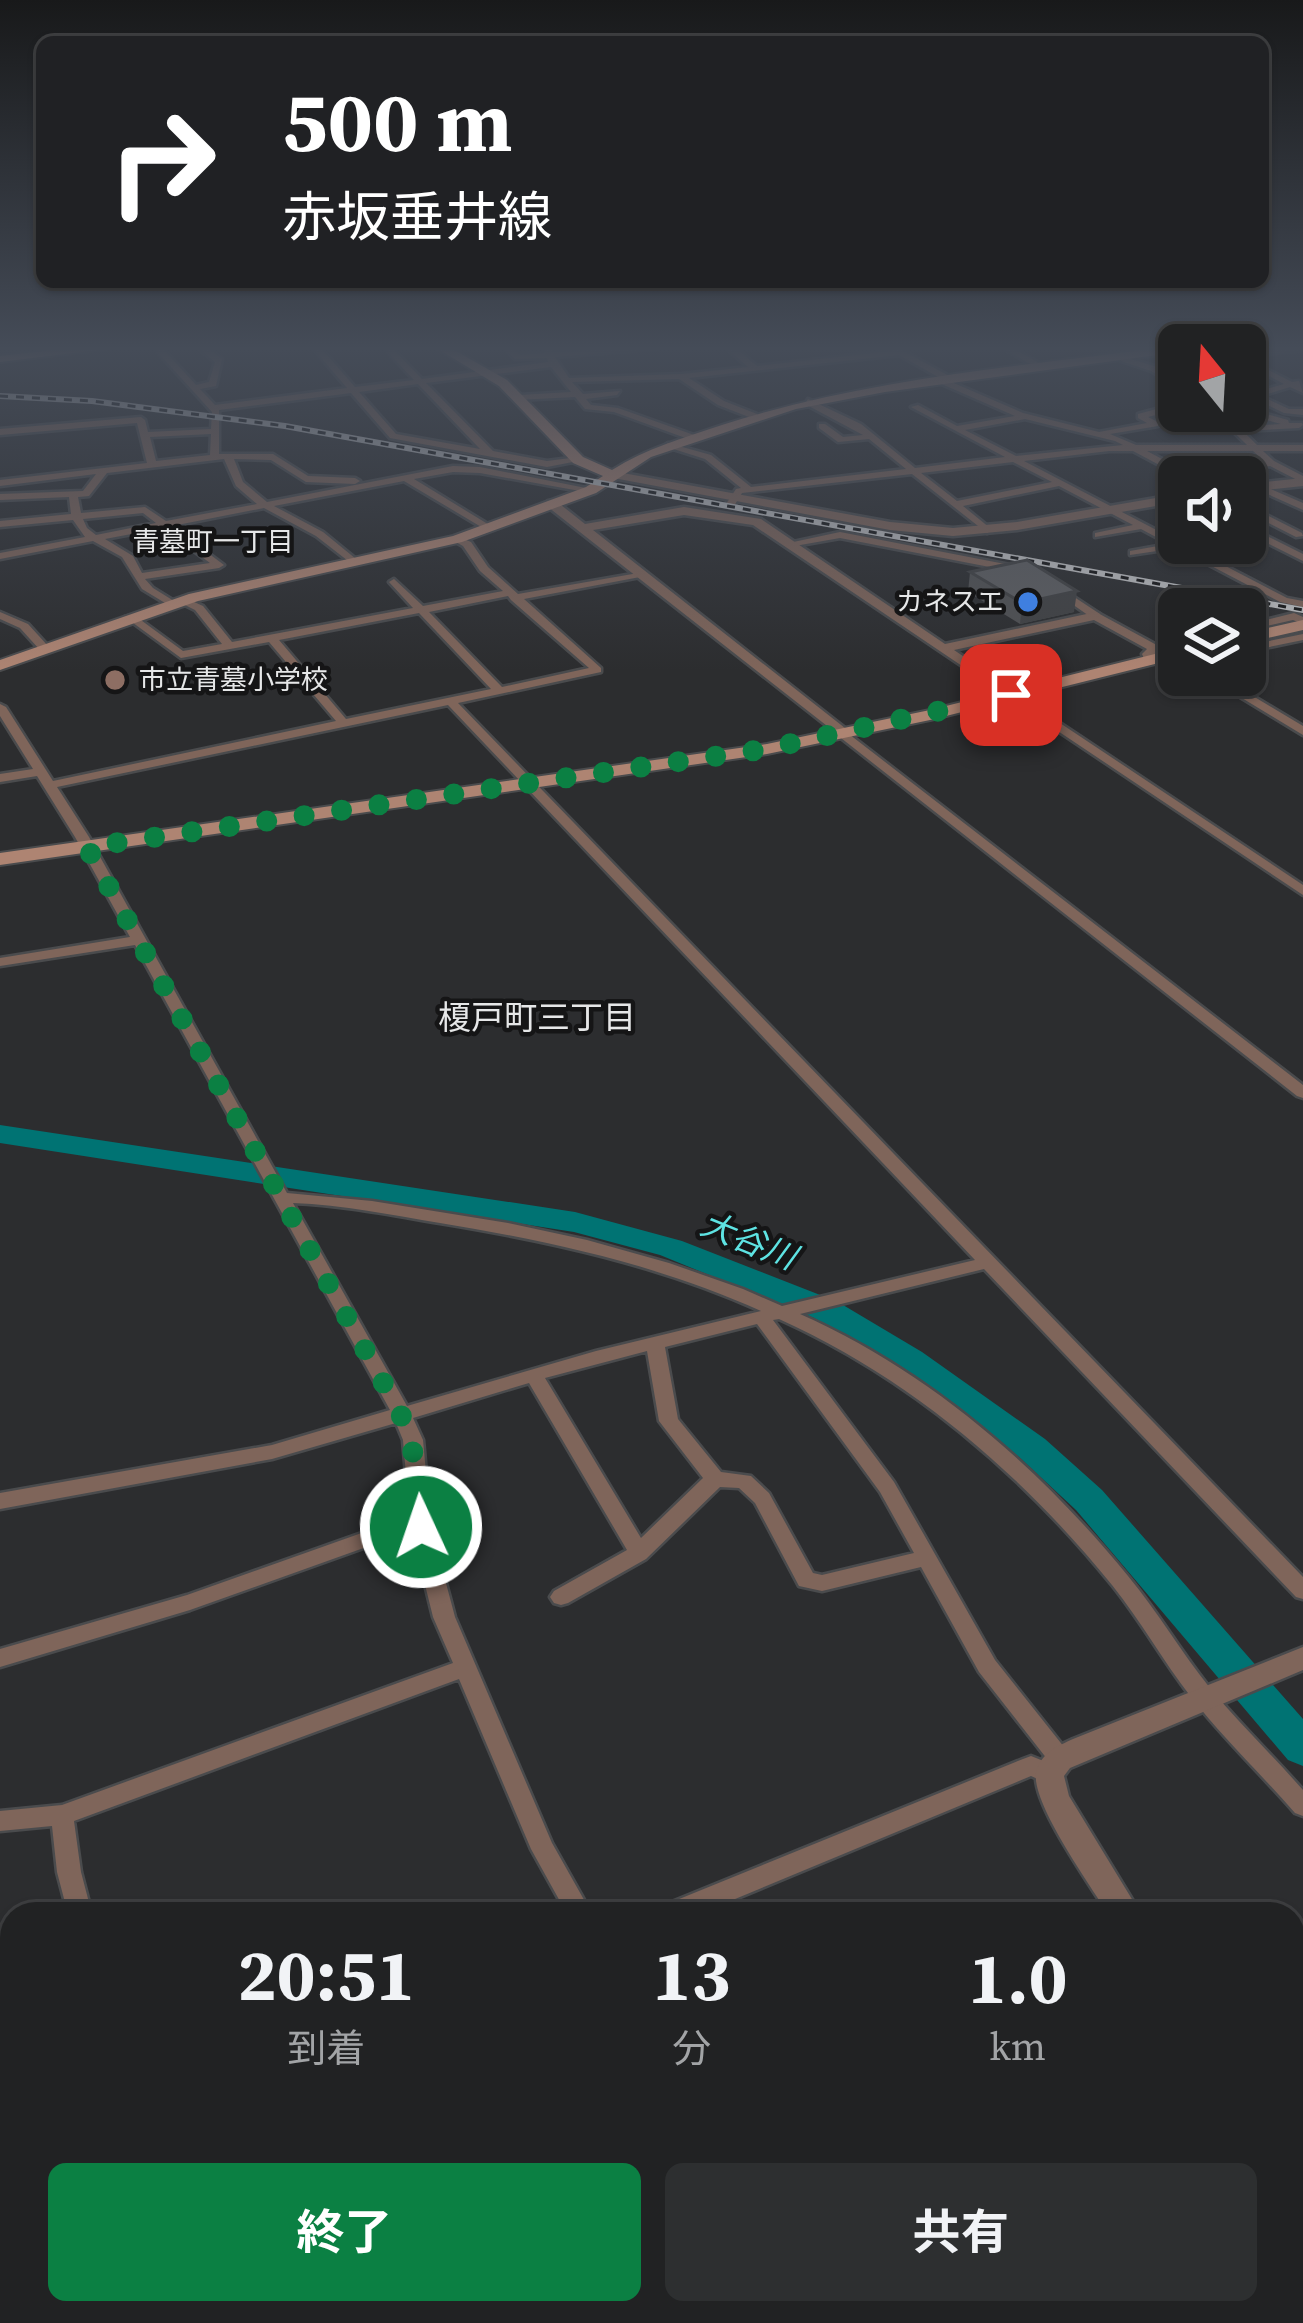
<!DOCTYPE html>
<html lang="ja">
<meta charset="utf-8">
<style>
body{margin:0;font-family:"Source Serif 4","Noto Sans JP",serif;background:#2d2f30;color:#f1f3f6;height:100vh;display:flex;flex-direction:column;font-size:45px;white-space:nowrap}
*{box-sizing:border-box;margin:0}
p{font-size:39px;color:#a2a4a6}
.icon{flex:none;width:66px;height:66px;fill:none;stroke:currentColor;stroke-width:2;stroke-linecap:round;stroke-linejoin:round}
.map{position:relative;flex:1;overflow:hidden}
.sheet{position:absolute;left:0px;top:1902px;width:1305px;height:423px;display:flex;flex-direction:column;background:#212223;border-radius:36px 36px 0 0;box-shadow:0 3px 9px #0004,0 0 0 3px #3e3f41}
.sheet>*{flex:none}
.banner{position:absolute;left:36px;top:36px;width:1233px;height:252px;border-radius:18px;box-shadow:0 3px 9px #0004,0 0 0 3px #3e3f41;background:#202124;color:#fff;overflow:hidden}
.needle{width:78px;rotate:342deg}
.buttons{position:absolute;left:1158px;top:324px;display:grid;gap:24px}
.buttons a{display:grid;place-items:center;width:108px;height:108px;border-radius:18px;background:#212223;box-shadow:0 3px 9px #0004,0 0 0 3px #3e3f41;font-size:60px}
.pin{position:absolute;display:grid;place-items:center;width:102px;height:102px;color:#fff;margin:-51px;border-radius:24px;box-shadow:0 6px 18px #0006}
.me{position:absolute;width:132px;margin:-66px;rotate:357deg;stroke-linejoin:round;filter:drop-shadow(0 0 9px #0008)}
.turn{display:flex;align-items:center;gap:42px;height:252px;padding:0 48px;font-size:54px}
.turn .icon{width:156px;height:156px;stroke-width:2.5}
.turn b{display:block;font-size:84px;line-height:102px}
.eta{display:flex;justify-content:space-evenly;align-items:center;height:204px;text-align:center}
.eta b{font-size:72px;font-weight:700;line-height:84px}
.button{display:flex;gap:24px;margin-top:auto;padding:24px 48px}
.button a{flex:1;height:138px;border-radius:18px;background:#0b8043;color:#fff;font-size:48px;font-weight:700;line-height:138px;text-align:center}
.button a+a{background:#2d2f30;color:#f1f3f6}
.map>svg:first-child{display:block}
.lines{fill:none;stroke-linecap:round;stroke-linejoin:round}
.river{fill:#007373;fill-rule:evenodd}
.minor-casing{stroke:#4a4b4d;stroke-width:5}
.tertiary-casing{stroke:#4a4b4d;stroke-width:5}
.secondary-casing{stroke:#4a4b4d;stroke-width:4}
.minor{fill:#7f655a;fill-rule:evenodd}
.tertiary{fill:#7f655a;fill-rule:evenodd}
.secondary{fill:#ae8472;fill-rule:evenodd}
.rail-casing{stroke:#c0c1c3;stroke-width:6}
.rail{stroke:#151516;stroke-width:3;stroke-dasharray:8;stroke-linecap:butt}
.wall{fill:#505153}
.shaded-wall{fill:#414244}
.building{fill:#5d5e61;stroke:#414244;stroke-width:3}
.route{stroke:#0b8043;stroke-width:21;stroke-dasharray:0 37.8}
.shop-dot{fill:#3f7fe0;stroke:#151516;stroke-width:4.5}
.education-dot{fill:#8d6e63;stroke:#151516;stroke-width:4.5}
.labels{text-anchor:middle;stroke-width:9;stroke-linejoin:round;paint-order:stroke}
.far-neighbourhood-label{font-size:27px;fill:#e6e7e8;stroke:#151516}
.far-poi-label{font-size:27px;fill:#e6e7e8;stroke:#151516;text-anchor:end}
.neighbourhood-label{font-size:33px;fill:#e6e7e8;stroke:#151516}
.water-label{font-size:33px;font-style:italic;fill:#5ee3e3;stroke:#151516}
</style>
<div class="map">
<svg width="1303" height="2323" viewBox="0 0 1303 2323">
<rect width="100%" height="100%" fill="#2c2d2f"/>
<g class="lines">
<path class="river" d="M 0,1125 L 575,1212 L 682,1241 L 838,1302 L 922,1352 L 1045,1439 L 1102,1490 L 1303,1719 L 1303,1766 L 1288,1760 L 1076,1510 L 1019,1457 L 898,1368 L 814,1318 L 660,1255 L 574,1232 L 0,1143 Z"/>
<defs>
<path id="minor" d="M 152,346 L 160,346 L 196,385 L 209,382 L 215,362 L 196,346 L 205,346 L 222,359 L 216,386 L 200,389 L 215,405 L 347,388 L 311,346 L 319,346 L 355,387 L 414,380 L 382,346 L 390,346 L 422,379 L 548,362 L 547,358 L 515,359 L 501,346 L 510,346 L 520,355 L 545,353 L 543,346 L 551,346 L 553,352 L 594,350 L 592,346 L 600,346 L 602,349 L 688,346 L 555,357 L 569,378 L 682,374 L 748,367 L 724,346 L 733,346 L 757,366 L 892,351 L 886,347 L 894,346 L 951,377 L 949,381 L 1023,413 L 1099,432 L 1147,423 L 1138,418 L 1138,414 L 1179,403 L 1179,409 L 1148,417 L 1158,422 L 1158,426 L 1110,434 L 1136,445 L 1247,445 L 1212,411 L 1221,411 L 1237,427 L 1281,424 L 1242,413 L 1245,408 L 1288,420 L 1289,423 L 1302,423 L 1303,425 L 1299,428 L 1243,431 L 1257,445 L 1303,445 L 1303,451 L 1263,451 L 1274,461 L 1303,476 L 1303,483 L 1270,466 L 1205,477 L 1182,477 L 1133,451 L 1109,451 L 1024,461 L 1287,598 L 1303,601 L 1303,607 L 1280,602 L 1177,548 L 1130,555 L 1130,551 L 1169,544 L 1141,529 L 1095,537 L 1095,533 L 1133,525 L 1059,486 L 963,506 L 990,528 L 992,530 L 987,533 L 912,474 L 742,493 L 734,506 L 728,506 L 726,504 L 736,489 L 741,488 L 705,459 L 664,446 L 668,443 L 711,455 L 751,487 L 906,469 L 869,439 L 838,442 L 819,428 L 819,424 L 825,424 L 843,437 L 863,435 L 805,404 L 808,399 L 861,424 L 915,468 L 1005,457 L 911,407 L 918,405 L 957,426 L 1015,416 L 937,382 L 940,378 L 899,355 L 689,378 L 724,401 L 757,414 L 757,418 L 754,419 L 718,405 L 679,379 L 572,382 L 583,394 L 620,391 L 617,395 L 586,399 L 591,405 L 618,408 L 694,435 L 694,439 L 691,440 L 614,412 L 585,409 L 575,397 L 517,400 L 520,395 L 571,392 L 551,367 L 426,383 L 493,451 L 547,461 L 578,457 L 583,460 L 547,467 L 390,438 L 351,393 L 219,410 L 219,454 L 273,454 L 308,476 L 355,478 L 360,481 L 355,484 L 306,482 L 271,460 L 234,459 L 243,482 L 267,502 L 453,466 L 480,467 L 596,490 L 591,493 L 480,473 L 453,472 L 414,479 L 491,526 L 493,528 L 488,531 L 404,481 L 274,506 L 323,532 L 356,559 L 357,561 L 352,564 L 316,536 L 264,508 L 172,526 L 224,565 L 219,568 L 145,579 L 153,588 L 174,601 L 174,605 L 170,606 L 142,589 L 122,557 L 93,541 L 0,559 L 0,553 L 85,537 L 73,520 L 0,527 L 0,521 L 71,514 L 69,497 L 0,500 L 0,494 L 83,491 L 96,474 L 0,486 L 0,480 L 147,463 L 137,423 L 0,435 L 0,429 L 141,417 L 145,420 L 148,432 L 211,429 L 212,412 ZM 418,384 L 480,449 L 396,434 L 359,392 ZM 1025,419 L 1115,441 L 1123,445 L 1016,456 L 965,430 ZM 211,434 L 210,455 L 156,461 L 150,437 ZM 1147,451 L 1253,451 L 1264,461 L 1190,474 ZM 224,459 L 236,486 L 257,504 L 166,521 L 145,507 L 81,513 L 78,497 L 89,496 L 107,473 ZM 1013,462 L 1052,482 L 957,501 L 921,473 ZM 143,513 L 156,523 L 96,535 L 87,528 L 83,519 ZM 163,528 L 210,563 L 142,573 L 133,556 L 105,539 Z
M 999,346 L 1009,346 L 1046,367 L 1039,369 Z
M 1124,346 L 1136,346 L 1155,354 L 1148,356 Z
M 1303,346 L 1303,350 L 1245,356 L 1245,352 Z
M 1124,357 L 1157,367 L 1179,383 L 1179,389 L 1151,371 L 1121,361 Z
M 1245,358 L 1292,382 L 1299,381 L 1303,393 L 1290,387 L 1261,396 L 1289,409 L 1303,409 L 1303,415 L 1284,413 L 1253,398 L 1245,401 L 1245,395 L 1284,384 L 1245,363 Z
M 1257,483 L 1303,503 L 1303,510 L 1254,488 L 1252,486 Z
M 1245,504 L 1302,533 L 1303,536 L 1296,537 L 1245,511 Z
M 1245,525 L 1303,554 L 1303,561 L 1245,532 Z
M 840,532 L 1026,568 L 1031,571 L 1026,574 L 840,538 L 789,547 L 784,544 Z
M 457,536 L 471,542 L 488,567 L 518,594 L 644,572 L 645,574 L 640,577 L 524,599 L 601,668 L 601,672 L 458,703 L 1303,1577 L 1303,1599 L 1296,1597 L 984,1269 L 800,1314 C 929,1371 1040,1468 1128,1576 C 1158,1612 1181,1652 1210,1688 C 1239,1723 1272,1755 1303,1790 L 1303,1816 L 1295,1813 C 1261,1774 1223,1738 1191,1697 C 1163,1661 1141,1621 1112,1585 C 1022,1474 910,1378 779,1319 L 773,1320 L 894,1482 L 995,1660 L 1068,1752 L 1071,1759 L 1068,1766 L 1058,1768 L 1061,1774 L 1057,1781 L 1049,1784 L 1031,1776 L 699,1914 L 659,1914 L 662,1906 L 1023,1759 L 1031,1756 L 1051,1764 L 979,1672 L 921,1567 L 822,1591 L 799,1586 L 755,1503 L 739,1488 L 720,1487 L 646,1559 L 568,1603 L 561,1605 L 554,1603 L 550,1597 L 554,1591 L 627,1550 L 529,1383 L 413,1418 L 423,1440 L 431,1527 L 455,1617 L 552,1843 L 592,1914 L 567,1914 L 531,1849 L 459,1679 L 74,1821 L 81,1872 L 92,1914 L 68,1914 L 57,1872 L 52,1826 L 0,1831 L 0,1811 L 62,1805 L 453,1663 L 433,1617 L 413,1536 L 372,1545 L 190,1610 L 0,1667 L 0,1649 L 187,1595 L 370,1530 L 410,1522 L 403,1440 L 396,1423 L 272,1459 L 0,1509 L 0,1493 L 272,1445 L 390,1410 L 135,945 L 0,966 L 0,958 L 130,937 L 75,837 L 37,776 L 0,782 L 0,774 L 33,769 L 0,716 L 0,704 L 6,707 L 53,781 L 336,721 L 269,642 L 181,658 L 125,617 L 134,615 L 183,651 L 222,644 L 195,610 L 179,602 L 178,600 L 183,597 L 203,606 L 232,642 L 413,608 L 389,582 L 394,579 L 423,606 L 503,591 L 480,571 L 463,546 L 454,541 L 454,537 ZM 508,596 L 511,600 L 589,668 L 502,687 L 429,612 ZM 419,613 L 491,689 L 346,719 L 279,640 ZM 448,705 L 975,1260 L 782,1306 L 743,1289 L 669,1263 L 587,1240 L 508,1223 L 372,1201 L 287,1193 L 89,837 L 57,787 ZM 293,1203 C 343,1205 392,1215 440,1223 C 550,1241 659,1265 761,1311 L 596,1351 L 407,1406 ZM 757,1324 L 880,1492 L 914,1553 L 822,1575 L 813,1573 L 769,1493 L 751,1476 L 721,1472 L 678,1419 L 665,1347 ZM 647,1351 L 659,1421 L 703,1478 L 641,1538 L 545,1378 Z
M 1059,587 L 1100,614 L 1100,618 L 1092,618 L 1055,592 L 1054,590 Z
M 0,612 L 28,624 L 48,646 L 48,650 L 40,650 L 20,628 L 0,619 Z
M 1294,613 L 1303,617 L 1303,624 L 1293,620 L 1245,631 L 1245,625 Z
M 1303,634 L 1303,640 L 1245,652 L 1245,646 Z
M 1179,641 L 1179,647 L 1157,652 L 1151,649 Z
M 1151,657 L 1179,659 L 1179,665 L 1147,662 L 1147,658 Z
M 1204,675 L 1218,675 L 1303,726 L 1303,735 Z
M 1007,693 L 1015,693 L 1303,885 L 1303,895 L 1007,697 Z
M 845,731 L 1303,1085 L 1303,1098 L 1297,1096 L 841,738 L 839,735 Z
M 12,2216 L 12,2244 L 0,2247 L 0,2219 Z
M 332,2313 L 360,2313 L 361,2323 L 333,2323 Z
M 527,2313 L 555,2313 L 558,2323 L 530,2323 Z
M 807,2313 L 872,2313 L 868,2323 L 809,2323 Z"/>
<path id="tertiary" d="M 612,471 L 890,522 L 953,528 L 1017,522 L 1179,494 L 1179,502 L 1017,530 L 953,536 L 890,530 L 608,477 L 606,475 Z
M 1303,478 L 1303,486 L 1245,492 L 1245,484 Z
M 548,501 L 556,501 L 585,524 L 684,507 L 761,519 L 945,644 L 1096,612 L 1164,649 L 1157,655 L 1156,663 L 1146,663 L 1142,654 L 1147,649 L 1094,620 L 954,650 L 1016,692 L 1018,695 L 1011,699 L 753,525 L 684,515 L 593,530 L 850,732 L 850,738 L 845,740 L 548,507 Z
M 1303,1647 L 1303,1670 L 1070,1768 L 1064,1776 L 1069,1796 L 1141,1914 L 1108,1914 C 1092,1887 1026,1797 1037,1769 C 1043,1752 1058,1746 1073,1739 Z
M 1293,2171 L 1303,2175 L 1303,2222 L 1293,2217 Z"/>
<path id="secondary" d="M 90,346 L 130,346 L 0,362 L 0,356 Z
M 433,346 L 447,346 L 507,380 L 583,457 L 612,470 C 647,448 683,438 722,425 C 868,378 1023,366 1175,346 L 1179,346 L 1179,352 L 885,392 L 796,409 L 651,457 L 596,493 L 462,542 L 198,601 L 0,670 L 0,660 L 189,594 L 453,536 L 586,487 L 603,476 L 573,463 L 499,386 Z
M 1303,620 L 1303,630 L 1245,643 L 1245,633 Z
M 1179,648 L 1179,658 L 930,720 L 767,754 L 0,865 L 0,853 L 767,744 L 930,710 Z"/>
</defs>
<use href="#minor" class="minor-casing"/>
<use href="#tertiary" class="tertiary-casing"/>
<use href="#secondary" class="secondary-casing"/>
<use href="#minor" class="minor"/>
<use href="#tertiary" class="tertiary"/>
<use href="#secondary" class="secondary"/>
<defs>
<path id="rail" d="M 0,396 L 92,401 L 285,426 L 1303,610"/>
</defs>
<use href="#rail" class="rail-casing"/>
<use href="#rail" class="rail"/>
</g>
<path class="wall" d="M 970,572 L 1074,612 L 1020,624 L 968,592 Z"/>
<path class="shaded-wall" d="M 1077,591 L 1074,612 L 1020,624 L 1022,603 Z"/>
<path class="building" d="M 1027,560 L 1077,591 L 1022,603 L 970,572 Z"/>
<linearGradient id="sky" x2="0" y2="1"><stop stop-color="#18191a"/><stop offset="0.52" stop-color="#454c58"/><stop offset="1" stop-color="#454c58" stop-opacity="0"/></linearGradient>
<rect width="1303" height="671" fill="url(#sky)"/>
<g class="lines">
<path class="route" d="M 421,1527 C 417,1486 418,1452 400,1413 L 87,847 L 766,749 L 1011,695"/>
</g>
<circle class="shop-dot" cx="1028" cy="602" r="12"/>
<circle class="education-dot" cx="115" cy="680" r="12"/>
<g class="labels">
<g class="far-neighbourhood-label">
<text x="213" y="551">青墓町一丁目</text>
</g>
<g class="far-poi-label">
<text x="1004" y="611">カネスエ</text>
<text x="139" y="689" text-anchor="start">市立青墓小学校</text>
</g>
<g class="neighbourhood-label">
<text x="537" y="1029">榎戸町三丁目</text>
</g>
<g class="water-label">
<text transform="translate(749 1240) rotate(22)" y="12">大谷川</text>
</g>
</g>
</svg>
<div class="buttons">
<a><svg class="needle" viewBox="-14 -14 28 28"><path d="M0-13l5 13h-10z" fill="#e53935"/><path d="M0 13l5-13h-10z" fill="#a2a4a6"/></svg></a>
<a><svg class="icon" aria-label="sound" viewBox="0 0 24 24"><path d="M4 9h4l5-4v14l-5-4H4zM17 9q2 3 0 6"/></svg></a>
<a><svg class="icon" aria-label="layers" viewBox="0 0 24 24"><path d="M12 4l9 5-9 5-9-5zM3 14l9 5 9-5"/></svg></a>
</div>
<div class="pin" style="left:1011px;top:695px;background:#d93025"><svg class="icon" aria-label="arrive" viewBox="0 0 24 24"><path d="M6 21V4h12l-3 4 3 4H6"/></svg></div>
<svg class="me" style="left:421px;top:1527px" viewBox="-20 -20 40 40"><circle r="17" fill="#0b8043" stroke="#fff" stroke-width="3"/><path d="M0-11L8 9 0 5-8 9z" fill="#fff"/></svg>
<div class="banner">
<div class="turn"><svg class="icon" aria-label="right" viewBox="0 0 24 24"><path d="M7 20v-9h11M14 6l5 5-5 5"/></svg><div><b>500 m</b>赤坂垂井線</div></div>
</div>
<section class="sheet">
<div class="eta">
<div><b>20:51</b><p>到着</p></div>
<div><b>13</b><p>分</p></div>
<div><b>1.0</b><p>km</p></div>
</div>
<div class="button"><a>終了</a><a>共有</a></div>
</section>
</div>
